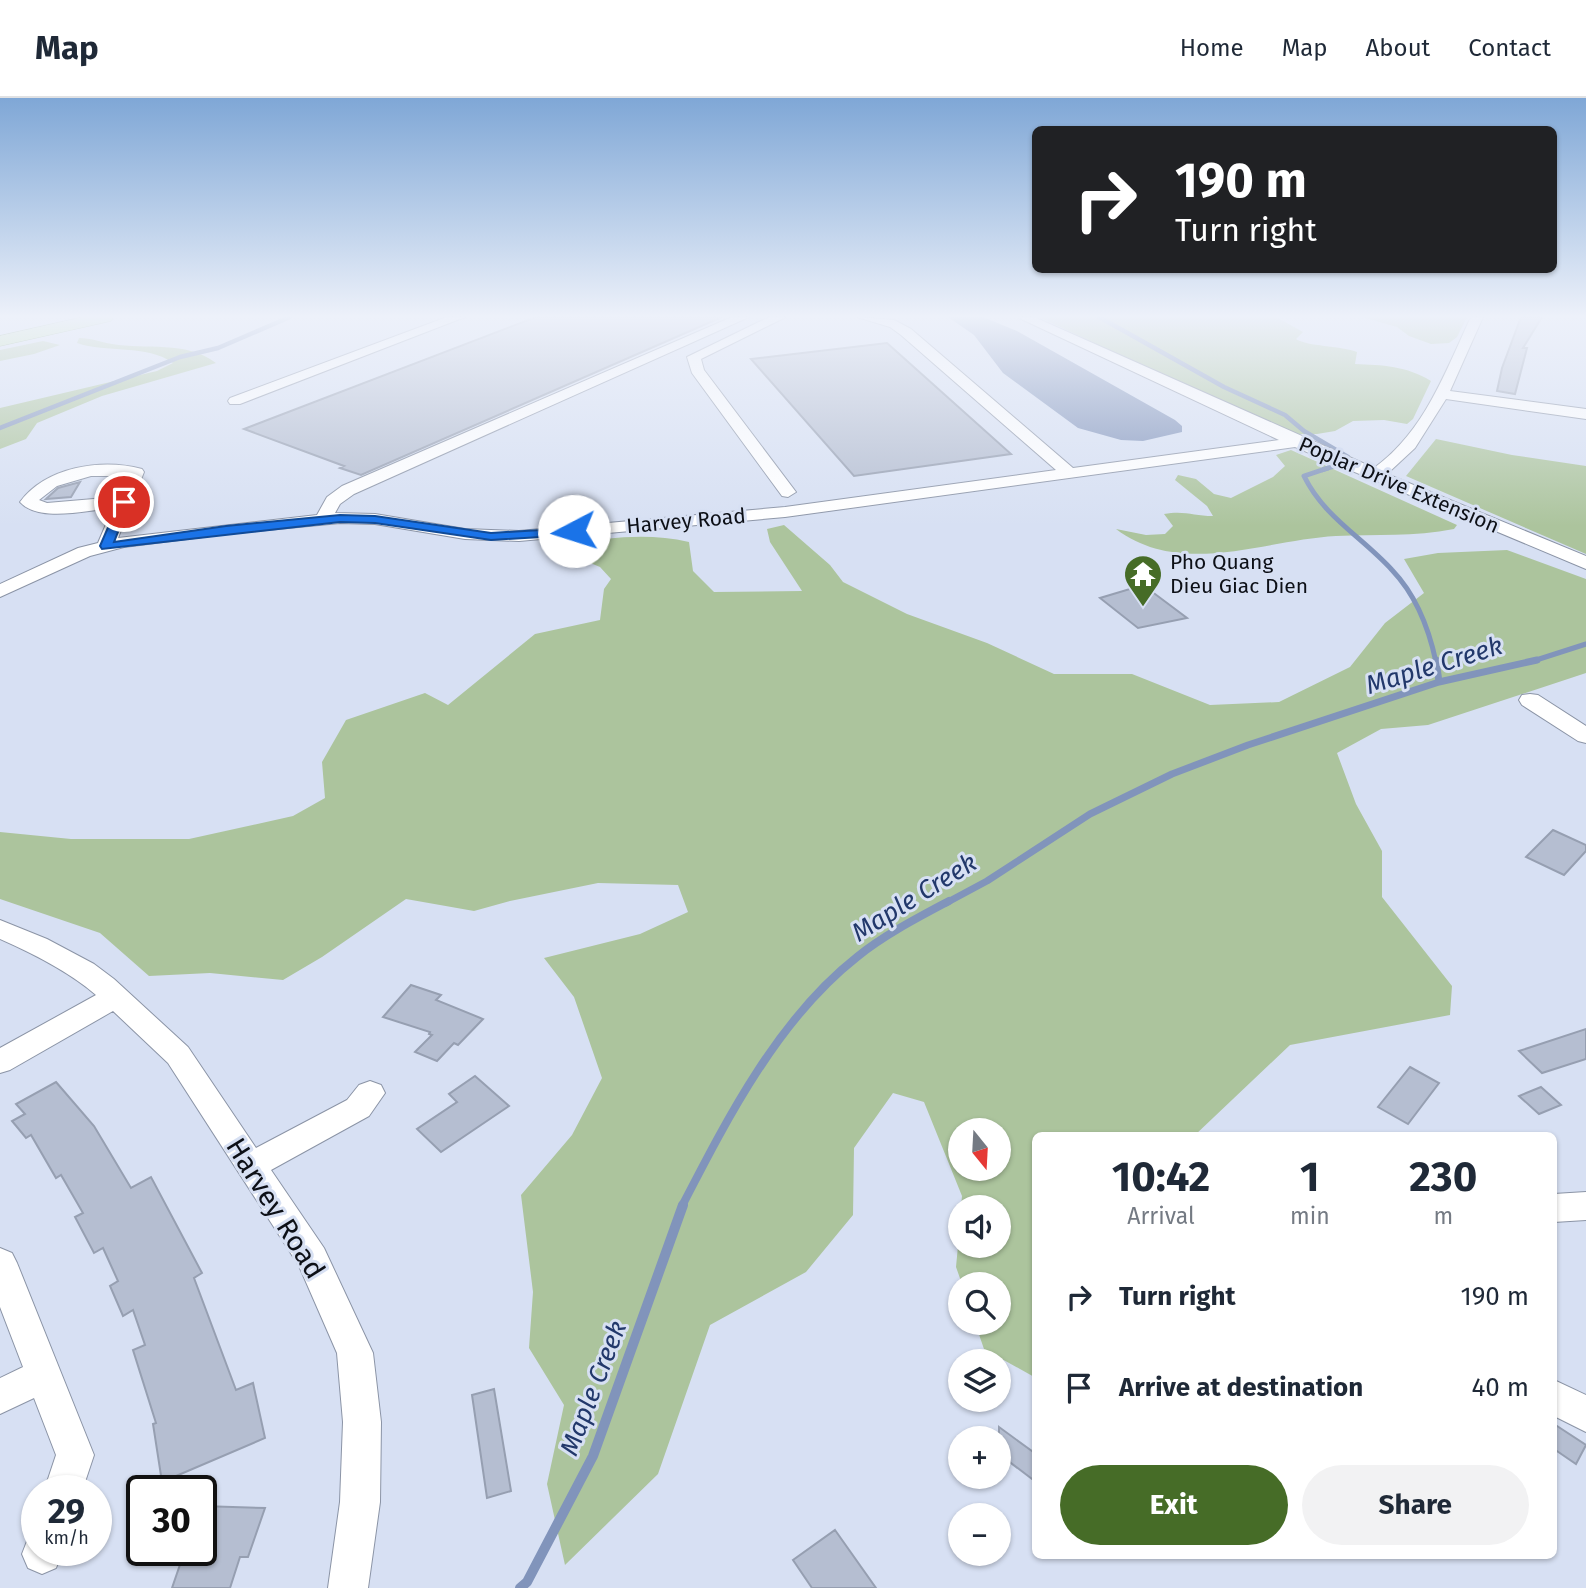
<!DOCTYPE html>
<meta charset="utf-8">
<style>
body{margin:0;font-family:"Fira Sans",sans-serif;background:#f2f2f3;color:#1f2937;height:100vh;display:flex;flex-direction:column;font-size:26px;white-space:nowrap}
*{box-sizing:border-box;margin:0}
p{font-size:23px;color:#747a83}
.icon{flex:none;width:38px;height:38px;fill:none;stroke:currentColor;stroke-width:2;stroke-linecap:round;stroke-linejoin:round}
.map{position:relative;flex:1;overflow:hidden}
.side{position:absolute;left:1032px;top:1034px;width:525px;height:427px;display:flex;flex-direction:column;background:#fff;border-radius:10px;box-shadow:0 2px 5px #0004}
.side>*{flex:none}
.banner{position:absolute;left:1032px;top:28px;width:525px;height:147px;border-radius:10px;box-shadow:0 2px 5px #0004;background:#202124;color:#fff;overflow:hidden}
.needle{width:46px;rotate:162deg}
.buttons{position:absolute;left:948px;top:1020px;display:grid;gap:14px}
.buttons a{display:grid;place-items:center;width:63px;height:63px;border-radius:50%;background:#fff;box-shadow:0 2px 5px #0004;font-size:35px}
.speed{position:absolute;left:21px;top:1377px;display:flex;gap:14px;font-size:35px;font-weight:700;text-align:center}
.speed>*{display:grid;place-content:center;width:91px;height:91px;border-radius:50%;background:#fff;box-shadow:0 2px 5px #0004;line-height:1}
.speed small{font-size:18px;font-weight:400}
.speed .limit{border:4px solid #111;border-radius:10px;background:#fff;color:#111}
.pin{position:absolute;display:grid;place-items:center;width:60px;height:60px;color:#fff;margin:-30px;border:4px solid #fff;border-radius:50%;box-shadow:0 2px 7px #0007}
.me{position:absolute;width:77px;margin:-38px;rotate:265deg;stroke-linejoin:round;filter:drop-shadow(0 0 5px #0008)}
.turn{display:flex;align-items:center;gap:24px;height:147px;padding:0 28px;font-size:32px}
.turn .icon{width:91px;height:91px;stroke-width:2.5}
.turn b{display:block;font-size:49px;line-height:60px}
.eta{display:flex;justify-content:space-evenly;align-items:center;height:119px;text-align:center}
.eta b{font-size:42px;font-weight:700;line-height:49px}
.button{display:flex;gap:14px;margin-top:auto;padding:14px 28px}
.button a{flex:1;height:80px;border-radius:42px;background:#466c27;color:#fff;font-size:28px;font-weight:700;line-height:80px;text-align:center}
.button a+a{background:#f2f2f3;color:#1f2937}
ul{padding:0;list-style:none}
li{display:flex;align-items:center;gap:21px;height:91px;padding:0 28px}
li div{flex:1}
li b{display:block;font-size:26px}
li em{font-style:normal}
header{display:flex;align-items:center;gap:42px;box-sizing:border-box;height:98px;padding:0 35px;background:#fff;border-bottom:2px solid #e0e1e3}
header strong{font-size:33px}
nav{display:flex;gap:38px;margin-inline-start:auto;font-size:24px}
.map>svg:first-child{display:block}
.green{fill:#acc49d;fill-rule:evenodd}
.water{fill:#8194bb}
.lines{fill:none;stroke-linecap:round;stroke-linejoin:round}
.stream-far4{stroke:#8194bb;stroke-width:4.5}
.stream-far3{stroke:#8194bb;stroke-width:5}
.stream-far2{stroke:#8194bb;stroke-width:7}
.stream-far1{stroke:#8194bb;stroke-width:8}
.stream{stroke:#8194bb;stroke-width:10}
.building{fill:#b5bed1;stroke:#969fb1;stroke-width:2}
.minor-casing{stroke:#8b94a6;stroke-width:2}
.major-casing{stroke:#628d44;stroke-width:1}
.minor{fill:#fff;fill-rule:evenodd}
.major{fill:#bce39e;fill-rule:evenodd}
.route{fill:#1a73e8;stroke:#114b97;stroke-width:2}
.labels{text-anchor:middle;stroke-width:6;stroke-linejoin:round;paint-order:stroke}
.far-street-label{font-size:21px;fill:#0d1017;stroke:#d7e0f3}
.far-poi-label{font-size:21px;fill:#0d1017;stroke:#d7e0f3;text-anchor:start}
.water-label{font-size:26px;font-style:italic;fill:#22386b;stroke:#d7e0f3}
.near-street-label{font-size:28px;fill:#0d1017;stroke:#d7e0f3}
</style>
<header>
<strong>Map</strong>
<nav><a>Home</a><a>Map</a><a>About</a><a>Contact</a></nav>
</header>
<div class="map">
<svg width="1586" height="1490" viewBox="0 0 1586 1490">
<rect width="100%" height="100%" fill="#d7e0f3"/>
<path class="green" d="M 1039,219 L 1276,219 L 1303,234 L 1296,241 C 1309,249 1338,247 1357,254 L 1355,266 C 1382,267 1407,268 1431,283 L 1413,321 L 1407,326 L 1384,322 L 1353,323 L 1335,333 L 1317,336 L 1294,336 L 1215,302 Z
M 1362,219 L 1467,219 L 1457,239 L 1449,245 L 1431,246 L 1409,238 L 1397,229 Z
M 79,240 C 91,240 100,244 112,246 C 147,252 185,242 216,265 L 102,298 L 37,325 L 26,341 L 0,351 L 0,310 L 157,273 L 173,265 C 147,246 106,255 77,245 Z
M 43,243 L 60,247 L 34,256 L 0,263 L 0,252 Z
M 1436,341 L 1512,357 L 1586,368 L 1586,456 L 1406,378 Z
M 1291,352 L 1457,427 L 1454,431 C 1414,439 1376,436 1336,438 C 1263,442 1181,480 1116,431 L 1146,437 L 1165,436 L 1173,428 L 1164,416 C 1184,412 1194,418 1213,418 L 1207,408 L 1175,382 L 1178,377 L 1196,381 L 1214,396 L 1231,400 L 1273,379 L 1285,368 L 1276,357 Z
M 784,427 L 830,467 L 843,484 L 907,516 L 987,545 L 1054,576 L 1132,576 L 1210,607 L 1279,604 L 1350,569 L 1385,525 L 1424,495 L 1404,461 L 1438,455 L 1507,452 L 1586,481 L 1586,575 L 1428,627 L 1381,631 L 1337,655 L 1356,706 L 1382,753 L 1382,799 L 1452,888 L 1450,917 L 1290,947 L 1194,1038 L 1036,1038 L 1036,1280 L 984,1251 L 975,1225 L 999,1225 L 999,1186 L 962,1186 L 956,1169 L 961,1116 L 961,1148 L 999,1148 L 999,1110 L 961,1109 L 962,1098 L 924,1004 L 893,995 L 854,1050 L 853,1117 L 806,1174 L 710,1227 L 658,1376 L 565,1467 L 547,1386 L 564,1307 L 529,1250 L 533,1194 L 521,1097 L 572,1037 L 602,980 L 574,899 L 544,860 L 640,836 L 688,814 L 678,787 L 598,785 L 510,803 L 474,813 L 406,801 L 322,859 L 283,882 L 210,875 L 149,878 L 100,835 L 0,801 L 0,734 L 71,741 L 189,741 L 293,718 L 325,700 L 322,664 L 346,622 L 425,595 L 448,607 L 535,536 L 600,522 L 604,491 L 611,481 L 600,469 L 571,457 L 572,446 C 611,439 650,435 689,444 L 693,473 L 714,494 L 802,493 L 770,444 L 767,431 ZM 961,1032 L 999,1032 L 999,1071 L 961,1071 Z"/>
<path class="water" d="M 948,219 L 983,219 L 1017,233 L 1175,322 L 1182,328 L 1182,334 L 1143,343 L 1121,342 L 1078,330 L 1003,275 L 974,237 Z"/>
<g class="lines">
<path class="stream-far4" d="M 1099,219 L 1224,289 L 1285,317 L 1304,333 L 1348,359
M 0,330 L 180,259 L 218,250 L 290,219
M 1322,372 L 1341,366"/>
<path class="stream-far3" d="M 1328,370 L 1304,378 C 1324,419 1362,439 1392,472 C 1415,496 1429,531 1436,564
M 1530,564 L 1586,546"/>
<path class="stream-far2" d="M 1436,562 L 1439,584
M 946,805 L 987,783 L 1090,716 L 1172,676 L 1248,647 L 1439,584 L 1537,562"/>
<path class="stream-far1" d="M 682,1108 C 727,1021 778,921 857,859 C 884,837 919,819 949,803"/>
<path class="stream" d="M 520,1490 L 527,1484 L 593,1358 L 683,1107"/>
</g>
<path class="building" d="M 536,219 L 722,219 L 361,377 L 340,370 L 344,368 L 244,331 Z
M 1521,219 L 1542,219 L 1523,250 L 1527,250 L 1515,296 L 1497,293 L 1502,270 Z
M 887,245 L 1011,356 L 854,378 L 751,261 Z
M 80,384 L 71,399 L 46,401 L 58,390 Z
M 1143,487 L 1187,520 L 1138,530 L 1100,500 Z
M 1553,732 L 1586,747 L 1586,753 L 1564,777 L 1526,759 Z
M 411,887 L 441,897 L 436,902 L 483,921 L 458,947 L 454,945 L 437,963 L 415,954 L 432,937 L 429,936 L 430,934 L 383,919 Z
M 1586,931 L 1586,961 L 1542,975 L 1519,953 Z
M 1410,969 L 1439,985 L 1408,1026 L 1378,1009 Z
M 475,978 L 509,1008 L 441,1054 L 417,1031 L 457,1004 L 449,996 Z
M 56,984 L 94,1028 L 131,1090 L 151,1079 L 202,1175 L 194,1180 L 236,1292 L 253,1285 L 265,1340 L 162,1384 L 153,1326 L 156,1325 L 133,1252 L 145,1247 L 133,1212 L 123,1218 L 110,1188 L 118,1183 L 103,1150 L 94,1155 L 75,1119 L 83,1115 L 61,1077 L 56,1080 L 31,1037 L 26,1040 L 12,1023 L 25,1016 L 16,1006 Z
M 1541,989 L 1561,1007 L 1539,1016 L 1519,998 Z
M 494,1291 L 511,1393 L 487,1400 L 472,1297 Z
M 1554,1326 L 1586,1347 L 1576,1366 L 1554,1351 Z
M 999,1329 L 1036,1356 L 1036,1384 L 999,1356 Z
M 201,1408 L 265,1410 L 248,1459 L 240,1459 L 230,1490 L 172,1490 L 185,1452 L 201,1452 Z
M 835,1432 L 876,1490 L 812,1490 L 793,1462 Z"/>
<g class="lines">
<defs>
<path id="minor" d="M 447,219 L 465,219 L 240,306 L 230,306 L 228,303 L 230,300 Z
M 732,219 L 749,219 L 354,396 L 340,406 L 335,415 L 375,416 L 465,431 L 519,433 L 785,409 L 1056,372 L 901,237 L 890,229 L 857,219 L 894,222 L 911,231 L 1073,370 L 1279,342 L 1017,219 L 1034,219 L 1374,370 C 1425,333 1445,274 1471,219 L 1483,219 L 1450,293 L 1586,311 L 1586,321 L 1446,301 L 1415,350 L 1387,376 L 1586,458 L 1586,471 L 1295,349 L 785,419 L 519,443 L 465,441 L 375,426 L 340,425 L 226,436 L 124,449 L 90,458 L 0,499 L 0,486 L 78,450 L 98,445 L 113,410 C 88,412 39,425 20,404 C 46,369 101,360 142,371 L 144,374 L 118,440 L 317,417 L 327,399 L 342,388 ZM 91,378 L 126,378 L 117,399 L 47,405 L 39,402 L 57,388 Z
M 769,219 L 786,219 L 701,261 L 704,272 L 796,394 L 788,399 L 782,398 L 692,275 L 687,259 Z
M 1530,596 L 1538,597 L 1586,628 L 1586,645 L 1578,643 L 1522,607 L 1519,602 L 1522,597 Z
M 0,822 L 47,841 L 94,866 L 114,881 L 188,949 L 256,1050 L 347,1002 L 359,987 L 370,983 L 381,987 L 385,995 L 369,1018 L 271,1072 L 324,1150 L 373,1255 L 381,1324 L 380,1404 L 368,1490 L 328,1490 L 340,1404 L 343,1324 L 337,1255 L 299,1168 L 168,965 L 113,913 L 10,972 L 0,975 L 0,950 L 96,897 C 68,873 34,856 0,841 Z
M 1586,1094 L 1586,1122 L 1554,1124 L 1554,1096 Z
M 0,1150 L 12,1155 L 17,1165 L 94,1357 L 82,1393 L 44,1393 L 56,1357 L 34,1300 L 0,1316 L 0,1280 L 23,1269 L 0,1209 Z
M 1554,1282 L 1586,1297 L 1586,1334 L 1554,1318 Z
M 37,1435 L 37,1452 L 63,1452 L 56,1470 L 42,1476 L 28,1470 L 22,1456 L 29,1438 Z"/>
<path id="major" d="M 83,219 L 113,219 L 111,223 L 0,248 L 0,238 Z"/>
</defs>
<use href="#minor" class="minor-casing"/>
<use href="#major" class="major-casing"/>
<use href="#minor" class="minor"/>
<use href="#major" class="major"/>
</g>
<linearGradient id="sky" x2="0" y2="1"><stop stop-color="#7fa7d6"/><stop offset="0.51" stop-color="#edf1fa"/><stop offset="1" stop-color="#edf1fa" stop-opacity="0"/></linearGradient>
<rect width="1586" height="428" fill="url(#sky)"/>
<path class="route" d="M 124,401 L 130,404 L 114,444 L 226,428 L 340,417 L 375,418 L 491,435 L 574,430 L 579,433 L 574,437 L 491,442 L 375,425 L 340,424 L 102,451 L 100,448 L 119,404 Z"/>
<defs>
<symbol id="temple-pin" viewBox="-11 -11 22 30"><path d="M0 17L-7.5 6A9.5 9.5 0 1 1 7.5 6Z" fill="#466c27" stroke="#d7e0f3"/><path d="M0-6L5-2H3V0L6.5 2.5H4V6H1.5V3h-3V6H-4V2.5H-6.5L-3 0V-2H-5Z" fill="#fff"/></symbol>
</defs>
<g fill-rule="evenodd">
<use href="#temple-pin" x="1121" y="454" width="44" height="60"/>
</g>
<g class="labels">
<g class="far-street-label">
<text transform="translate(1399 387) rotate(23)" y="7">Poplar Drive Extension</text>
<text transform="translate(686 423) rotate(-5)" y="7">Harvey Road</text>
</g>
<g class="far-poi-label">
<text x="1170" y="471">Pho Quang<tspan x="1170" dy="24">Dieu Giac Dien</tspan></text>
</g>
<g class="water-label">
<text transform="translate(1434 567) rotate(-17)" y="9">Maple Creek</text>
<text transform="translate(914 799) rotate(-32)" y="9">Maple Creek</text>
<text transform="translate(593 1290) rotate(-69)" y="9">Maple Creek</text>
</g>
<g class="near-street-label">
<text transform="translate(276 1110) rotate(58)" y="10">Harvey Road</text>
</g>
</g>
</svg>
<div class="buttons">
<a><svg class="needle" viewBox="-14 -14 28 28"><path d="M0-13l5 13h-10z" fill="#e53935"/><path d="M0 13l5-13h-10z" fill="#747a83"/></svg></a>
<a><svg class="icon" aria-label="sound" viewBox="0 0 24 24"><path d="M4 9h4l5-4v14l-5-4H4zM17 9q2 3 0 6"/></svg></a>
<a><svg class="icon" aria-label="search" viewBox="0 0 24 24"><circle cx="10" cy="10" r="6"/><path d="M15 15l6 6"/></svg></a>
<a><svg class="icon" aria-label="layers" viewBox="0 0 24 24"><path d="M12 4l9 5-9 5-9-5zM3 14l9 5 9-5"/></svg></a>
<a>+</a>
<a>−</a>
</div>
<div class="speed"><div>29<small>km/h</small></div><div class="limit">30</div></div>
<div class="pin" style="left:124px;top:404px;background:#d93025"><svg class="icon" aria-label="arrive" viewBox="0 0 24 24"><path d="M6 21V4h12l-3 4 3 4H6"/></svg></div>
<svg class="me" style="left:574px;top:433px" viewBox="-20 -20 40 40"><circle r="19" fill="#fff"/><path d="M0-13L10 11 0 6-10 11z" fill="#1a73e8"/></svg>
<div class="banner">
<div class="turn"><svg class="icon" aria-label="right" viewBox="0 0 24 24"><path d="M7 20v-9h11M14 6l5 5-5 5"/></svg><div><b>190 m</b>Turn right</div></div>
</div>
<section class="side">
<div class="eta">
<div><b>10:42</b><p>Arrival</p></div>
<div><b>1</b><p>min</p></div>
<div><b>230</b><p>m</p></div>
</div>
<ul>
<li><svg class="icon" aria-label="right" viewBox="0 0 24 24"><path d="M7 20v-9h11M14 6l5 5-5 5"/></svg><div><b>Turn right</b></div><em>190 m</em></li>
<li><svg class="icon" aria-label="arrive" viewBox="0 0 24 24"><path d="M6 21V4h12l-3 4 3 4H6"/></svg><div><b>Arrive at destination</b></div><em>40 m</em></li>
</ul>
<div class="button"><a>Exit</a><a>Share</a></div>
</section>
</div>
